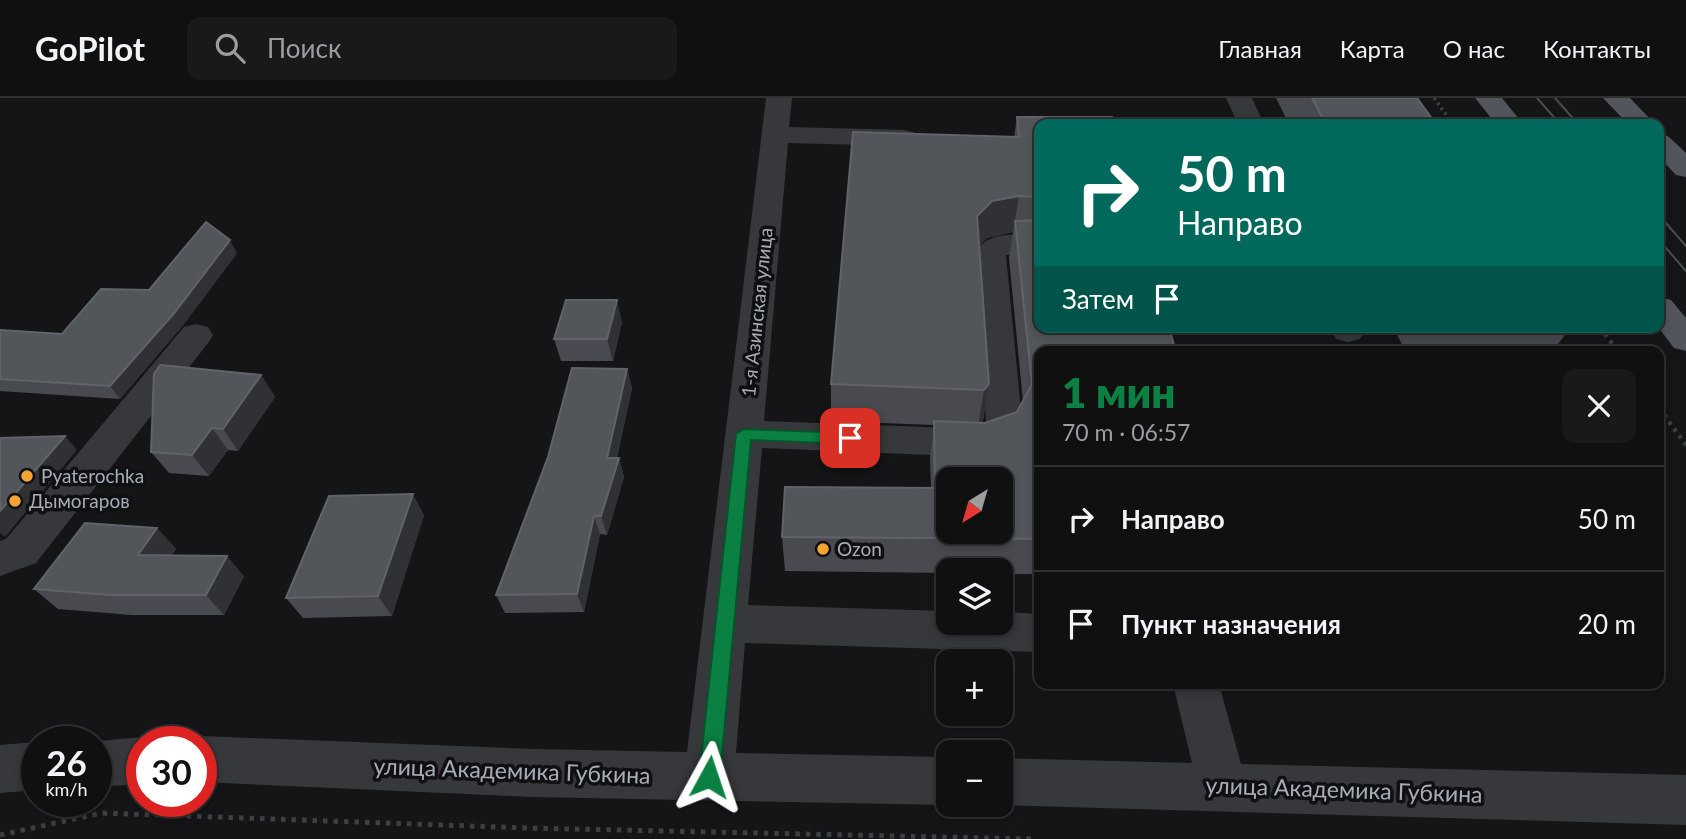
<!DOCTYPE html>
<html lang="ru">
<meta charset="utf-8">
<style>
body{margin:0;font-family:Lato,sans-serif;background:#19191a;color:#f1f3f6;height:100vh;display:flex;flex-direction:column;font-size:26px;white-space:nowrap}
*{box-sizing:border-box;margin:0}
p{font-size:23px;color:#9c9d9f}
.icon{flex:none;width:38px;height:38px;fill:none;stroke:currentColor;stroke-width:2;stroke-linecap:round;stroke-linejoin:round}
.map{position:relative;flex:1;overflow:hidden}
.details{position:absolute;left:1034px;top:248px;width:630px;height:343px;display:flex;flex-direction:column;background:#101011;border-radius:14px;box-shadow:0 4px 10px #0003,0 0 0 2px #303031}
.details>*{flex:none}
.guide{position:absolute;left:1034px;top:21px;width:630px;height:214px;border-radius:14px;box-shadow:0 4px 10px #0003,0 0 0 2px #303031;background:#00695c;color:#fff;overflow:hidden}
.needle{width:46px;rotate:217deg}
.fabs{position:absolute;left:936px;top:369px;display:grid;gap:14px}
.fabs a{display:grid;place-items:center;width:77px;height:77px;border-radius:14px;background:#101011;box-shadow:0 4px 10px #0003,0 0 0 2px #303031;font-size:35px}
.speed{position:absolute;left:21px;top:628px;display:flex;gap:14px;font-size:35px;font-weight:700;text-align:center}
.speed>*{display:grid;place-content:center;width:91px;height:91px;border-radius:50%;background:#101011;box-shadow:0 4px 10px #0003,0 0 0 2px #303031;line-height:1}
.speed small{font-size:18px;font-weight:400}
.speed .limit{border:10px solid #d22;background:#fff;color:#111}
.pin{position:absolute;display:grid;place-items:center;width:60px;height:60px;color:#fff;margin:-30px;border-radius:14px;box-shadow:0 4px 10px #0006}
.me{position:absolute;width:77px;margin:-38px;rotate:5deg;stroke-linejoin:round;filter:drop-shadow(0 0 5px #0008)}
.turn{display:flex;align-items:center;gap:24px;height:147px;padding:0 28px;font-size:32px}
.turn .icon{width:91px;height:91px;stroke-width:2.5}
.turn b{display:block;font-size:49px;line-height:60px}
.then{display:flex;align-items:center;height:66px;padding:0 28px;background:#0003;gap:14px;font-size:26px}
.round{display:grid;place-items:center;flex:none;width:74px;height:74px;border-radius:14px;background:#19191a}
.head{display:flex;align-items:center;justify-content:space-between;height:119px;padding:0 28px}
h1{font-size:42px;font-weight:800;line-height:52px;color:#0b8043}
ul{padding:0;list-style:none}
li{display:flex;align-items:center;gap:21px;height:105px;padding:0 28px;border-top:2px solid #303031}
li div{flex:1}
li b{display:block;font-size:26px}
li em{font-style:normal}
header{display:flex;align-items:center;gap:42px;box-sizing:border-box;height:98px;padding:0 35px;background:#101011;border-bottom:2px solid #303031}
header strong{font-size:33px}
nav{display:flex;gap:38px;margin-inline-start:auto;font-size:24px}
.search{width:490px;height:63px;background:#19191a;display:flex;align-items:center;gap:18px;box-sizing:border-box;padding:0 24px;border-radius:14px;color:#9c9d9f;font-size:26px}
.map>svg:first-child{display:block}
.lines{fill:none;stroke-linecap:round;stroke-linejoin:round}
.path-far2{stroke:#3c3f43;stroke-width:3.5;stroke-dasharray:2.5 3.5;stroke-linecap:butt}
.path-far1{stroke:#3c3f43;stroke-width:4.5;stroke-dasharray:3.5 5;stroke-linecap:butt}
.path{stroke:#3c3f43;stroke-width:5;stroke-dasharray:4.5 6;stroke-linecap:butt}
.minor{fill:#36383c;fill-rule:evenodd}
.major{fill:#52555b;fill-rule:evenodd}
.tram{stroke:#494c51;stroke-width:2}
.wall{fill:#484a4f;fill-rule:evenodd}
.shaded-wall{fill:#2f3134}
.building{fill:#52555a;stroke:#606369;stroke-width:2;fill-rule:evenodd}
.route{fill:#0b8043;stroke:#07532c;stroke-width:2}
.poi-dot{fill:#f3a431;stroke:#101012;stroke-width:2.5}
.labels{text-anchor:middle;stroke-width:7;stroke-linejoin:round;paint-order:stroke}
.street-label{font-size:19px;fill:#a7adb7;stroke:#101012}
.poi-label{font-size:19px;fill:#a7adb7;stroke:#101012;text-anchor:start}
.near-street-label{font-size:23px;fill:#a7adb7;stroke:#101012}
</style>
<header>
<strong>GoPilot</strong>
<div class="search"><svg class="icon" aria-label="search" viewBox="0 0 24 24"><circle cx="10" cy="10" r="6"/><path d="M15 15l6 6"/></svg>Поиск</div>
<nav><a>Главная</a><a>Карта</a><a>О нас</a><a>Контакты</a></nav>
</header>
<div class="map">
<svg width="1686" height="741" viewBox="0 0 1686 741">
<rect width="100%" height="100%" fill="#151517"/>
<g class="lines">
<path class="path-far2" d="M 1434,0 L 1453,26"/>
<path class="path-far1" d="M 1600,229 L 1618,254
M 1659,310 L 1686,347"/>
<path class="path" d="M 0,737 L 102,715 L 527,730 L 1033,741"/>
<path class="minor" d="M 766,0 L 792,0 L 789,29 L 904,32 L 913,34 L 917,40 L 913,46 L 904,48 L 788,45 L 764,323 L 979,331 L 986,323 L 975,154 C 990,132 1016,137 1040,138 L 1040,156 L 1006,157 L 1022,323 L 1009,348 L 979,359 L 762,350 L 748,507 L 948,513 L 948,525 L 1001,525 L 1001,514 L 1040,516 L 1040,554 L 745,545 L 736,655 L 948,659 L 949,707 L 533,699 L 201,684 L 201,644 L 185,644 L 201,638 L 533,651 L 687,654 Z
M 1226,0 L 1252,0 L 1264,26 L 1238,26 Z
M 196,226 L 208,229 L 213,237 L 208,245 L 36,465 L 0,478 L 0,443 L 6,441 L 184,229 Z
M 1330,229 L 1364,229 L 1365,233 L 1360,241 L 1348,244 L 1336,241 Z
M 1173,586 L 1219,586 L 1241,666 L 1686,677 L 1686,727 L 998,707 L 1001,707 L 1001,660 L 1192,665 Z
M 142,639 L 156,644 L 142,644 L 142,686 L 96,689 L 96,644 L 89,644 Z
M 37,644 L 37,692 L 0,695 L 0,647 Z"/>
<path class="major" d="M 1475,0 L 1502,0 L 1523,26 L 1496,26 Z
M 1603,0 L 1630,0 L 1655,26 L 1628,26 Z
M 1659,36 L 1668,38 L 1686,55 L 1686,79 L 1676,77 L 1659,59 Z
M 1659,199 L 1671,202 L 1686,220 L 1686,253 L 1674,250 L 1658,229 Z"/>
<path class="tram" d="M 1537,0 L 1560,26
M 1555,0 L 1578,26
M 1659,117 L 1686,148
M 1659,142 L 1686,173"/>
</g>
<path class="wall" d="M 1276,0 L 1417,0 L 1436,26 L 1289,26 Z
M 1017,19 L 1040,26 L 1040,476 L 1001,476 L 1001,472 L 948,472 L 948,475 L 785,473 L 782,439 L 931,390 L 930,360 L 934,327 L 831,323 L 831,286 L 1014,39 ZM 1013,134 L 1009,160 L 1023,304 L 1017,314 L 985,325 L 981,325 L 983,322 L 989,286 L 979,148 L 987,140 Z
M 237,155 L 184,226 L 120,301 L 0,293 L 0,232 L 62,236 L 149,192 Z
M 622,224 L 613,263 L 561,263 L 554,241 Z
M 1393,229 L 1571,229 L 1552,254 L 1406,254 Z
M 627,271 L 632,290 L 617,360 L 619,360 L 624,379 L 607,437 L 600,436 L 584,514 L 505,515 L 496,497 Z
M 261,277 L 275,299 L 238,353 L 228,352 L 209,378 L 169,375 L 151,354 Z
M 424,417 L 392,518 L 303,520 L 286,500 Z
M 157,430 L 176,451 L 172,457 L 244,478 L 224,517 L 132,517 L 58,511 L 34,491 Z"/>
<path class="shaded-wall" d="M 1019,98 L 1013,134 L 987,140 L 972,154 L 977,118 L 992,103 Z
M 230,142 L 237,155 L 184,226 L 120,301 L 110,288 Z
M 617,202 L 622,224 L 613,263 L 607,241 Z
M 627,271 L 632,290 L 613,378 L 607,360 Z
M 261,277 L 275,299 L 238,353 L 223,331 Z
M 989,286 L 983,322 L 978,328 L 984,292 Z
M 212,330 L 228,352 L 209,378 L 192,357 Z
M 65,338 L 77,352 L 5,439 L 0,435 L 0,413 Z
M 619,360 L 624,379 L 607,437 L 601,418 Z
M 413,396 L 424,417 L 392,518 L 378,498 Z
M 594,418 L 600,436 L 584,514 L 577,496 Z
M 157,430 L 176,451 L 158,478 L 138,457 Z
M 227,458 L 244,478 L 224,517 L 206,497 Z"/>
<path class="building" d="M 1312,0 L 1417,0 L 1436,26 L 1326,26 Z
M 1017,19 L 1112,19 L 1114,26 L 1040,26 L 1040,99 L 1019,98 L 992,103 L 977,118 L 989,286 L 984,292 L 831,286 L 853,34 L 1019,39 Z
M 1040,122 L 1040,229 L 1169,229 L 1176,254 L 1040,254 L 1040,441 L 782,439 L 785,389 L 935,390 L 934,323 L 985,325 L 1017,314 L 1032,286 L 1015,123 ZM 948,382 L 1001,382 L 1001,434 L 948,434 Z
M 206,124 L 230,142 L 175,214 L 110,288 L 0,281 L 0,232 L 62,236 L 101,191 L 149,192 Z
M 566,202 L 617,202 L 607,241 L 554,241 Z
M 160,267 L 261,277 L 223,331 L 212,330 L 192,357 L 151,354 L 154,276 Z
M 572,270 L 627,271 L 607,360 L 619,360 L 601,418 L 594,418 L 577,496 L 496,497 L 548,359 Z
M 65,338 L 0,413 L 0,340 Z
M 413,396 L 378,498 L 286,500 L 329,398 Z
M 85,425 L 157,430 L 138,457 L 227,458 L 206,497 L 110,497 L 34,491 Z"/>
<path class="route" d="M 744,331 L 850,335 L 858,340 L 850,346 L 751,342 L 720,679 L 717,686 L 709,689 L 702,686 L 699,679 L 736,336 Z"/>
<g class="poi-dot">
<circle cx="27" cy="378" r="7"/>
<circle cx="15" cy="403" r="7"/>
<circle cx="823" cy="451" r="7"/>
</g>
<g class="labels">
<g class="street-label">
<text transform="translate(757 214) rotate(-84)" y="7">1-я Азинская улица</text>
</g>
<g class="poi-label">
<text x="41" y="385">Pyaterochka</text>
<text x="29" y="410">Дымогаров</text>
<text x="837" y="458">Ozon</text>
</g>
<g class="near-street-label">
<text transform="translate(512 673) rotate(2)" y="8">улица Академика Губкина</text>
<text transform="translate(1344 692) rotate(2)" y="8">улица Академика Губкина</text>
</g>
</g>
</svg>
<div class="fabs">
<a><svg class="needle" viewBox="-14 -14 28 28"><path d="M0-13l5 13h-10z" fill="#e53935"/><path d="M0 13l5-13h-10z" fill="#9c9d9f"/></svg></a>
<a><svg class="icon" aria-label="layers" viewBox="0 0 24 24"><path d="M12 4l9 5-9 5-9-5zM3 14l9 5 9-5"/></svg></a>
<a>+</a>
<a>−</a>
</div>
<div class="speed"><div>26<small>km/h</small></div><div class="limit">30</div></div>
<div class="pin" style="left:850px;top:340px;background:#d93025"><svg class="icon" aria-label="arrive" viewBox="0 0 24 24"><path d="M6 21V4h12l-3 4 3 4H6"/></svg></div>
<svg class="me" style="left:709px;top:679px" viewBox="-20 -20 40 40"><path d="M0-17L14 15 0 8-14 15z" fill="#0b8043" stroke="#fff" stroke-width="4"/></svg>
<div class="guide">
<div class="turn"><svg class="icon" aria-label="right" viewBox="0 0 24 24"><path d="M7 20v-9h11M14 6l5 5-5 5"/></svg><div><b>50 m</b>Направо</div></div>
<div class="then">Затем<svg class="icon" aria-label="arrive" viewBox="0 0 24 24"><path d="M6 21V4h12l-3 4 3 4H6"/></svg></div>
</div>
<section class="details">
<div class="head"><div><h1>1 мин</h1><p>70 m · 06:57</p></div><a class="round"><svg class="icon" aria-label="close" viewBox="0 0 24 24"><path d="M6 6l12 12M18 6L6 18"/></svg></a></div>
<ul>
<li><svg class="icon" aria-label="right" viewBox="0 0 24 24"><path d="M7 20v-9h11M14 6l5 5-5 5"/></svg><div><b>Направо</b></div><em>50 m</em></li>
<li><svg class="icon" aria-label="arrive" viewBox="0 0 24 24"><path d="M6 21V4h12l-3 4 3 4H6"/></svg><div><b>Пункт назначения</b></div><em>20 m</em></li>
</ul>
</section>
</div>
